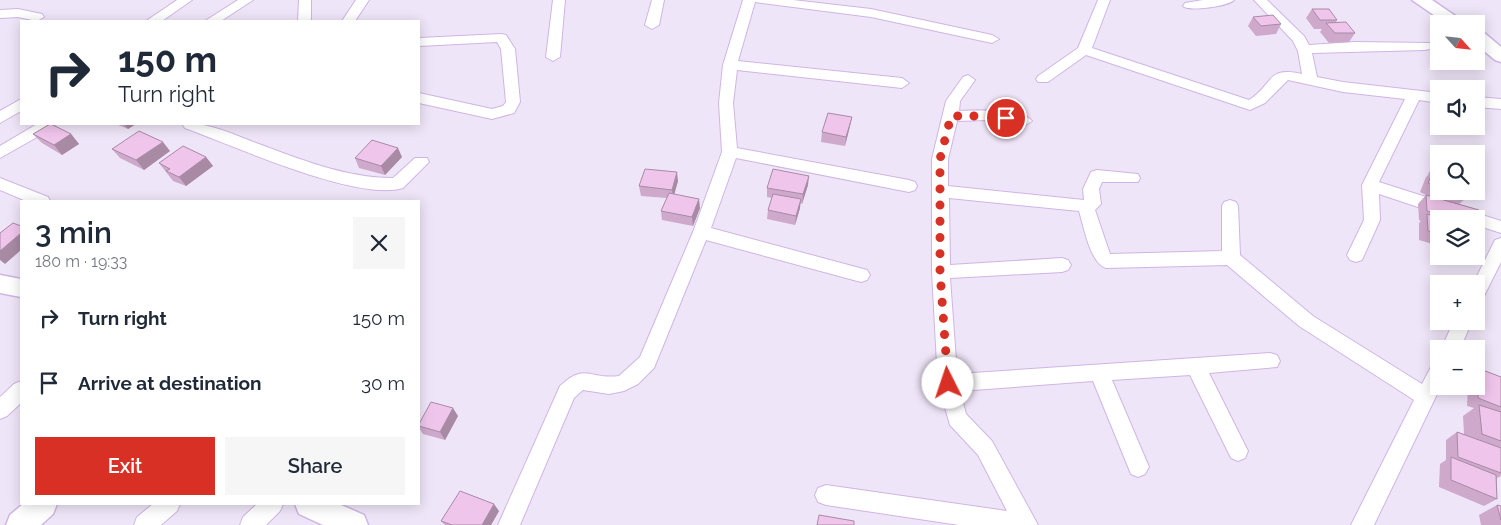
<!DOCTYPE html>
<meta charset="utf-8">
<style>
body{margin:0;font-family:Raleway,sans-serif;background:#f6f6f7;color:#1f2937;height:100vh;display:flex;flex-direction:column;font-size:19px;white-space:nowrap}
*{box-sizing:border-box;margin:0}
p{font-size:16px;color:#747a83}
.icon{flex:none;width:28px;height:28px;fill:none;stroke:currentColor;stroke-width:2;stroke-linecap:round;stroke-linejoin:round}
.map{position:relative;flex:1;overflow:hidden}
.panel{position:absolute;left:20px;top:200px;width:400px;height:305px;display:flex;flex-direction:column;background:#fff;border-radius:0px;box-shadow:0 2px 12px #0003}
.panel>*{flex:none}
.hud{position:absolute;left:20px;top:20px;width:400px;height:105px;border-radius:0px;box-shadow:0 2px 12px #0003;background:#fff;color:#1f2937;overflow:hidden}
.needle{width:32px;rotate:117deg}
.tools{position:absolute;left:1430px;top:15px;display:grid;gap:10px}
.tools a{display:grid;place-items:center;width:55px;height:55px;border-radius:0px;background:#fff;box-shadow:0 2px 12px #0003;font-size:25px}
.pin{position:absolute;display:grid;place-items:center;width:42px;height:42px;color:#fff;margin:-21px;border:2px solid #fff;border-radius:50%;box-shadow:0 1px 5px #0007}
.me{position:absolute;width:55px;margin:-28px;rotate:356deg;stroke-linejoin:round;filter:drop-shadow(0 0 4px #0008)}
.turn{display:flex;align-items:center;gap:18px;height:105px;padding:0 15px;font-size:22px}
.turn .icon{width:65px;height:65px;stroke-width:2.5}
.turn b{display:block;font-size:35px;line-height:42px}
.round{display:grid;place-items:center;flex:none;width:52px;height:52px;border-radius:0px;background:#f6f6f7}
.overview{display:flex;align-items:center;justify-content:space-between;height:85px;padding:0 15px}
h1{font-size:30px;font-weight:600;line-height:38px}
.primary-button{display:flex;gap:10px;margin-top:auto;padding:10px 15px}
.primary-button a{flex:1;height:58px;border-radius:0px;background:#d93025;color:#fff;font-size:20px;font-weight:600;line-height:58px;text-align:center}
.primary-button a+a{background:#f6f6f7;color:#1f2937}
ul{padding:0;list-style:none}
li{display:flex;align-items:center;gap:15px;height:65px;padding:0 15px}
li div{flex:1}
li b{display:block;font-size:19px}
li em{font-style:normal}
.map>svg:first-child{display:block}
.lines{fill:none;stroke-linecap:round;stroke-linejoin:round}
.minor-casing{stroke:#cfb5e4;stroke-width:2}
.tertiary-casing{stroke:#cfb5e4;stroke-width:3}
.minor{fill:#fff;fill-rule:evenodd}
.tertiary{fill:#fff;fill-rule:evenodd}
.wall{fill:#cea9cb}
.shaded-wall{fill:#a88aa5}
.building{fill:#f0c5ec;stroke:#a88aa5}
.route{stroke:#d93025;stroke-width:9;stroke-dasharray:0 16.2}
</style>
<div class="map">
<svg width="1501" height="525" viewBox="0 0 1501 525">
<rect width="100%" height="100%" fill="#efe5f8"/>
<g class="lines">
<defs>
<path id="minor" d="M 177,0 L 192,0 L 162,21 L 146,21 Z
M 238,0 L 253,0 L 221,21 L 205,21 Z
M 299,0 L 311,0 L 311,21 L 298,21 Z
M 356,0 L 369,0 L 355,21 L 342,21 Z
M 553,0 L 565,0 L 560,57 L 553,61 L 546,57 Z
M 652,0 L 664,0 L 659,25 L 652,29 L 645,25 Z
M 743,0 L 793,0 L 871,9 L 992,35 L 999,39 L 992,43 L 871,17 L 755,2 L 738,61 L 902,78 L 909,83 L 902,88 L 737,70 L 733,103 L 737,148 L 909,180 L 915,182 L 917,186 L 915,190 L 909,192 L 736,158 L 711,228 L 867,270 L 870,275 L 867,280 L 861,282 L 706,240 L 654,368 L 638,384 L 624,391 L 609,394 L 583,390 L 574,398 L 520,525 L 498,525 L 560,386 C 586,362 589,380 619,376 L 640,357 L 693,232 L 722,152 L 719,103 L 723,65 Z
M 1098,0 L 1110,0 L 1092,48 L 1249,100 C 1274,84 1266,66 1302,74 L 1298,51 L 1293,41 L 1254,0 L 1267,0 L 1304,36 L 1309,45 L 1354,42 L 1430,43 L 1432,46 L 1430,49 L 1425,50 L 1312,53 L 1317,77 L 1343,82 L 1439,93 L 1439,103 L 1419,100 L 1379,182 L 1501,221 L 1501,233 L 1476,225 L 1476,219 L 1454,219 L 1379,194 L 1380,220 L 1362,260 L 1356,262 L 1350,260 L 1347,255 L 1364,220 L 1362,185 L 1405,99 L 1343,92 L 1288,80 L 1265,103 L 1250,110 L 1086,55 L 1048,82 L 1038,82 L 1036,79 L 1038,76 L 1078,48 Z
M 1203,0 L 1234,0 C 1229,6 1189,12 1183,6 L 1185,3 Z
M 18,9 L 42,14 L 44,17 L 37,21 L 18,17 L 0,18 L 0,10 Z
M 501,34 L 506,35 L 515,49 L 520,102 L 514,113 L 492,119 L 419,103 L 419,93 L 492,109 L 503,106 L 506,102 L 501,49 L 497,42 L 419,46 L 419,38 Z
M 968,75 L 975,80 L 960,101 L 959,111 C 973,110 1024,109 1032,121 L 1024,126 L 988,120 L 957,121 L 948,159 L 948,186 L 1084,200 L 1083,189 L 1091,172 L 1097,170 L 1138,174 L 1140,178 L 1138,182 L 1102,182 L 1099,189 L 1101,204 L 1095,210 L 1110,254 L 1222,251 L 1222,206 L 1224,202 L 1230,200 L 1236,202 L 1238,206 L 1240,255 L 1313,316 L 1422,384 L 1432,365 L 1439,363 L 1439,386 L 1441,386 L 1374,525 L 1351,525 L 1414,400 L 1299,326 L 1227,265 L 1106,268 C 1090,263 1084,227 1079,211 L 949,198 L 950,265 L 1062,258 L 1068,260 L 1071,265 L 1068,270 L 1062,272 L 950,278 L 957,374 L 1270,353 L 1277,355 L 1280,361 L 1277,367 L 1209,373 L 1248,451 L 1245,458 L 1238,461 L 1231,458 L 1190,375 L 1112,380 L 1149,467 L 1145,474 L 1138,477 L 1131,474 L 1093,381 L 960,391 L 966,414 L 992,441 L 1038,525 L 959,525 L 826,505 L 818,502 L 815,495 L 818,488 L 826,485 L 1007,511 L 978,455 L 950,425 L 938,383 L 932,272 L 932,159 L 946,101 L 963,77 Z
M 1476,97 L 1501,99 L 1501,109 L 1476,107 Z
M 21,99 L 21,111 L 0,123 L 0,111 Z
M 37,124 L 56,124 L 53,128 L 0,158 L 0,146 Z
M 182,124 C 209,122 232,134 256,143 C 300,159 345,178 393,178 L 415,158 L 427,158 L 429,162 L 403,188 C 357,202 232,145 185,128 Z
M 0,178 L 48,197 L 50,201 L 26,201 L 0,190 Z
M 1501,238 L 1501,262 L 1482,300 L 1476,302 L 1476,284 L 1473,284 L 1495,240 Z
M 1454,321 L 1472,321 L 1460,349 L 1441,349 Z
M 21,381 L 21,403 L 7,416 L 0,419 L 0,397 L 14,384 Z
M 153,504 L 180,504 L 177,511 L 161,525 L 134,525 L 137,517 Z
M 257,504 L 283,504 L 280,511 L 266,525 L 240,525 L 243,517 Z"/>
<path id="tertiary" d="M 1412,0 L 1432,0 L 1467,24 L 1447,24 Z
M 1476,30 L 1482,31 L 1501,47 L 1501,62 L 1495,60 L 1476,44 Z
M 0,275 L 21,279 L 21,297 L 0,293 Z
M 23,504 L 57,504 L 53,514 L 41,525 L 6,525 L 10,515 Z
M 295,504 L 339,504 L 364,515 L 368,525 L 323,525 L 299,514 Z"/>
</defs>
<use href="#minor" class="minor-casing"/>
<use href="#tertiary" class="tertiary-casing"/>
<use href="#minor" class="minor"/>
<use href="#tertiary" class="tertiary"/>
</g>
<path class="wall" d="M 1312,9 L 1337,20 L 1336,22 L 1355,33 L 1349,42 L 1329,43 L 1320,32 L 1322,29 L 1314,29 L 1306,18 Z
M 1253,17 L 1281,24 L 1276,34 L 1256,36 L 1248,26 Z
M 852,117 L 850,126 L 845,146 L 821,142 L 822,132 Z
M 116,124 L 136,124 L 128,129 Z
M 33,134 L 71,134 L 79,144 L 62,155 L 42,143 Z
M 112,149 L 170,151 L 144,170 L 120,158 Z
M 206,157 L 213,166 L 186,186 L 173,181 L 159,163 Z
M 402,157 L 385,175 L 359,168 L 355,158 Z
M 1439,158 L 1439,191 L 1468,191 L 1465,199 L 1459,204 L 1479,210 L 1480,226 L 1476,230 L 1476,219 L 1439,219 L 1439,246 L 1419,240 L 1419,223 L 1421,221 L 1419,220 L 1418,204 L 1426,195 L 1420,192 L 1426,177 L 1429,174 L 1428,174 Z
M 678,181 L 674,194 L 700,208 L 693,226 L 662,220 L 661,211 L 667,198 L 641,196 L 639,186 Z
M 808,185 L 802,204 L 800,203 L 800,208 L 795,225 L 767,219 L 768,210 L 772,198 L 767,197 L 767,188 Z
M 1480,369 L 1501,377 L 1501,476 L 1497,478 L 1497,499 L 1484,506 L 1439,487 L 1440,464 L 1446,460 L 1446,440 L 1457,432 L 1464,434 L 1463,416 L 1474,408 L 1467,406 L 1468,386 L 1476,386 L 1476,372 Z
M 458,416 L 445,440 L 423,434 L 419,428 L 419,424 Z
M 1497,505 L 1501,506 L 1501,525 L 1481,525 L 1479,515 Z
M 499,511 L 491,525 L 445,525 L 441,521 Z"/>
<path class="shaded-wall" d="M 852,117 L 850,126 L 845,146 L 846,137 Z
M 124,124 L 136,124 L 128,129 Z
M 71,134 L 79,144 L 62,155 L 54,145 Z
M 163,142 L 170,151 L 144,170 L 136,160 Z
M 398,148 L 402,157 L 385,175 L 381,166 Z
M 206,157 L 213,166 L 186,186 L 179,177 Z
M 677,172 L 678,181 L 673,199 L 672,190 Z
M 809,176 L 808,185 L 802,204 L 803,194 Z
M 699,199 L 700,208 L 693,226 L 692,217 Z
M 801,199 L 800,208 L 795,225 L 796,216 Z
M 21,233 L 21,250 L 5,264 L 0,260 L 0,251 Z
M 453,408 L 458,416 L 445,440 L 440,432 Z
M 494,504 L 499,511 L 491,525 L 482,525 Z"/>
<path class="building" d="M 1312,9 L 1329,9 L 1337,20 L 1320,20 Z
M 1273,15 L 1281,24 L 1261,26 L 1253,17 Z
M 1346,22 L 1355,33 L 1335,33 L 1326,23 Z
M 828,113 L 852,117 L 846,137 L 822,132 Z
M 50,124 L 51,124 L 71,134 L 54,145 L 33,134 Z
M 139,131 L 163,142 L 136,160 L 112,149 Z
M 372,140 L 398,148 L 381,166 L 355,158 Z
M 183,146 L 206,157 L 179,177 L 166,171 L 170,169 L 159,163 Z
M 1446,150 L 1453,154 L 1444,154 Z
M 1435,168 L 1439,169 L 1439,188 L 1428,183 Z
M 645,169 L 677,172 L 672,190 L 639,186 Z
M 773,169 L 809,176 L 803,194 L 767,188 Z
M 1448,191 L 1468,191 L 1465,199 Z
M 669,193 L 699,199 L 692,217 L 661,211 Z
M 773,194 L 801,199 L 796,216 L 768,210 Z
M 1426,195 L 1479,210 L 1480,226 L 1476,225 L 1476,219 L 1455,219 L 1427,211 Z
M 1427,214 L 1443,219 L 1439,219 L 1439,234 L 1428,231 Z
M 13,223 L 21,226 L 21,233 L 0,251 L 0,233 Z
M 1480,369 L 1501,377 L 1501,407 L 1478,398 Z
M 431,402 L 453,408 L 440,432 L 419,426 L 419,424 Z
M 1479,405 L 1501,412 L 1501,441 L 1482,434 Z
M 1457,432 L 1501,448 L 1501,473 L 1458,457 Z
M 1451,457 L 1496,475 L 1497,499 L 1451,480 Z
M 460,491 L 494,504 L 482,525 L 452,525 L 441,521 Z
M 1497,505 L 1501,506 L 1501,520 Z
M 819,515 L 854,521 L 854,525 L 817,525 Z"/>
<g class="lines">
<path class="route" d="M 948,383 L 940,272 L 940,159 L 951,116 L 988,116 L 1006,118"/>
</g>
</svg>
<div class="tools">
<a><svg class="needle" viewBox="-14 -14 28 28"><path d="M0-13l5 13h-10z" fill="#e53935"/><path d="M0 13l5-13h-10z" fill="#747a83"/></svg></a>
<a><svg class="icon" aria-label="sound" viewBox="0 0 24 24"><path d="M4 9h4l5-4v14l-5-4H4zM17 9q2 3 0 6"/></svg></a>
<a><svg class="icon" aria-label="search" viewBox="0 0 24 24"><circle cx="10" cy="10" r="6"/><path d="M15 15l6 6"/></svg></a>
<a><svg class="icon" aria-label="layers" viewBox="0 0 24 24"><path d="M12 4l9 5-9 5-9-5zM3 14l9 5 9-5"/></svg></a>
<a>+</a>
<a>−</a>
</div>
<div class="pin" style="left:1006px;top:118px;background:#d93025"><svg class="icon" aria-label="arrive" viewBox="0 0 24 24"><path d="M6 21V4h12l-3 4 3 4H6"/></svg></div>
<svg class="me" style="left:948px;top:383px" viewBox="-20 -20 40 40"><circle r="19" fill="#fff"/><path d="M0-13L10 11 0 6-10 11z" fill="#d93025"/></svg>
<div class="hud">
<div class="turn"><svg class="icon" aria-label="right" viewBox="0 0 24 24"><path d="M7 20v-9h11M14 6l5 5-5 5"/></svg><div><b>150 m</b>Turn right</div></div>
</div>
<section class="panel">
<div class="overview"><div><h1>3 min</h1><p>180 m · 19:33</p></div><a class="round"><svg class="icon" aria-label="close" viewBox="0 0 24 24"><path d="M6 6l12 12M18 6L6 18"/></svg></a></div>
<ul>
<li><svg class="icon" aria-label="right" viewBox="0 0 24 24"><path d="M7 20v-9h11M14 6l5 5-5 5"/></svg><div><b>Turn right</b></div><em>150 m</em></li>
<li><svg class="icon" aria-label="arrive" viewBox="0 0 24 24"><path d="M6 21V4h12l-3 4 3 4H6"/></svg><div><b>Arrive at destination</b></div><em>30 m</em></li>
</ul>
<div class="primary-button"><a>Exit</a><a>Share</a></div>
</section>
</div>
